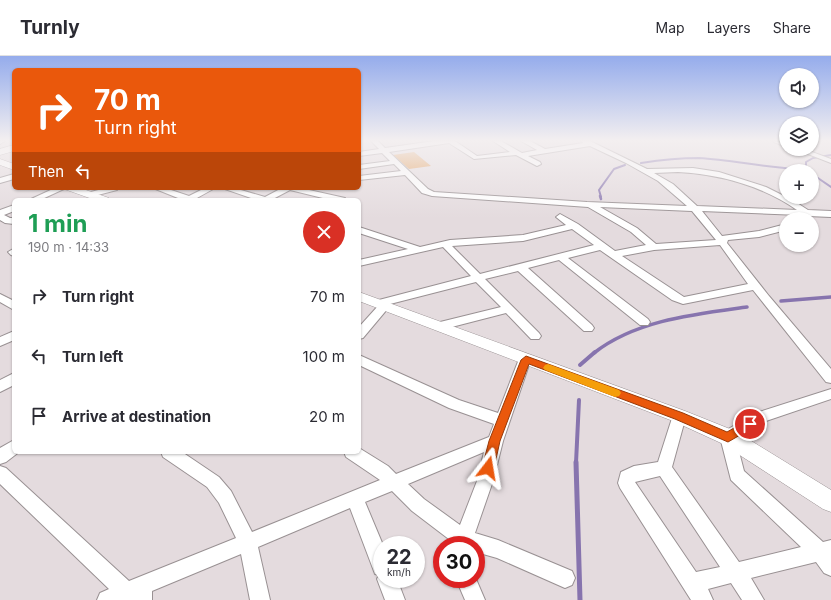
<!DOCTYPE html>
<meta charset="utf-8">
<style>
body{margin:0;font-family:Inter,sans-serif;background:#f2f2f3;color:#2b2b33;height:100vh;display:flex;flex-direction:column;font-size:15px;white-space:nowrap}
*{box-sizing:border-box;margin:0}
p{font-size:13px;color:#7c7c81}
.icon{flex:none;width:22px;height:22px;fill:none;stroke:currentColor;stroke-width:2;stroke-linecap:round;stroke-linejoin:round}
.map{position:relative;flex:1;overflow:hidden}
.panel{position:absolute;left:12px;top:142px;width:349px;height:256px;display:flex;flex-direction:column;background:#fff;border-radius:6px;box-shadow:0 1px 3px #0004}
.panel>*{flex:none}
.banner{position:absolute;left:12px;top:12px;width:349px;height:122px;border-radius:6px;box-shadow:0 1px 3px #0004;background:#ea580c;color:#fff;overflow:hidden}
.fabs{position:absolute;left:779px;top:12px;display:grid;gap:8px}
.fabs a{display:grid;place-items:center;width:40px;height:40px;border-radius:50%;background:#fff;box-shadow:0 1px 3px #0004;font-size:20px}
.speed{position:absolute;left:373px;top:480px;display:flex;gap:8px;font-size:20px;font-weight:700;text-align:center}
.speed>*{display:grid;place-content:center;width:52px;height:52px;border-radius:50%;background:#fff;box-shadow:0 1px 3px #0004;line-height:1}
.speed small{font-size:10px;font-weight:400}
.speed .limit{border:6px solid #d22;background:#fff;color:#111}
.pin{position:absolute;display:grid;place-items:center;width:34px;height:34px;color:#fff;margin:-17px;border:2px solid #fff;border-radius:50%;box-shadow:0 1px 4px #0007}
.me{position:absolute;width:44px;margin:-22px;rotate:14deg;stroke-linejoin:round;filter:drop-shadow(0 0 3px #0008)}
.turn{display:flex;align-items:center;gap:14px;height:84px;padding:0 16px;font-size:18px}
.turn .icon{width:52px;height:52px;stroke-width:2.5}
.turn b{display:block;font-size:28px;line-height:34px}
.then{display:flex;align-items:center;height:38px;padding:0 16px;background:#0003;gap:8px;font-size:15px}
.round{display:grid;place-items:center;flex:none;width:42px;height:42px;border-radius:21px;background:#f2f2f3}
.head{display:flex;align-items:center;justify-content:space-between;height:68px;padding:0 16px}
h1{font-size:24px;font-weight:700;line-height:30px;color:#1e9e55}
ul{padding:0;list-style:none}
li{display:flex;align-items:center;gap:12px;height:60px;padding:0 16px}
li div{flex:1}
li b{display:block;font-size:15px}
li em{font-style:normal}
header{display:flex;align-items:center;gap:24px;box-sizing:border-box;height:56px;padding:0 20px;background:#fff;border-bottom:1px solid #e1e1e2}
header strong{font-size:19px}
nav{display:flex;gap:22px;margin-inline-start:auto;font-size:14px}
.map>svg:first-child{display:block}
.green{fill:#e29d59}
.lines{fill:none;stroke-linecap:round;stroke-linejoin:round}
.stream-far4{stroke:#8774ae;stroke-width:2}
.stream-far3{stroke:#8774ae;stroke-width:2.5}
.stream-far2{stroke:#8774ae;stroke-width:3.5}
.stream-far1{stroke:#8774ae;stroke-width:4}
.stream{stroke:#8774ae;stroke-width:5}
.minor-casing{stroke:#999193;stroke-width:2}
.tertiary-casing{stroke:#999193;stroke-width:1}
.secondary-casing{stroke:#999193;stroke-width:1}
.minor{fill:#fff;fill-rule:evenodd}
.tertiary{fill:#fff;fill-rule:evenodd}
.secondary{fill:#fff;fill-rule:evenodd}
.route{fill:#ea580c;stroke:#983908}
.slow{fill:#f59e0b}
</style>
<header>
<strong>Turnly</strong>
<nav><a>Map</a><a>Layers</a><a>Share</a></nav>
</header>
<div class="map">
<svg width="831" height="544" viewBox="0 0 831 544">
<rect width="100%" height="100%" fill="#e4dbde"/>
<path class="green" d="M 414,96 L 431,110 L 409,113 L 393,99 Z"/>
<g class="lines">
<path class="stream-far4" d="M 641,107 C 660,104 680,102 699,102 C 735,104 770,113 806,113
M 809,115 L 806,113 L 806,106 L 813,102 L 831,99
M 812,118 L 831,131
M 601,141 L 599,134 L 614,113 L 625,109"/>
<path class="stream-far3" d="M 600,140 L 601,143"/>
<path class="stream-far2" d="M 781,245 L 831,241
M 594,297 C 636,264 696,258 747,251"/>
<path class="stream-far1" d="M 580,309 L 595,296
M 576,407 L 579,344"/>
<path class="stream" d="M 576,406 L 580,544"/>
<defs>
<path id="minor" d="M 0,85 L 5,85 L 0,88 Z
M 371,85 L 378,85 L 385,92 L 434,85 L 455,85 L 477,100 L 510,96 L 493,85 L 501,85 L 522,97 L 537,94 L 521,85 L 530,85 L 545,93 L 583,87 L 581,85 L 590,85 L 647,113 L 693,112 L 719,116 L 766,131 L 794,145 L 808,154 L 831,155 L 831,161 L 808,160 L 804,162 L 800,159 L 702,155 L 722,180 L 759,175 L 786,168 L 786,174 L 759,181 L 728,184 L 727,187 L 769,240 L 831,313 L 831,327 L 826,326 L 753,234 L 683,248 L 672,244 L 600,194 L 568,202 L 648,263 L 650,266 L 648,269 L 640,269 L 559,204 L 528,212 L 592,269 L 594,272 L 592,275 L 584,275 L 518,215 L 485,223 L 539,277 L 541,280 L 539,283 L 531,283 L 506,257 L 440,274 L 436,273 L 434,270 L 436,267 L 501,251 L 476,226 L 390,248 L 389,251 L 363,282 L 359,283 L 359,271 L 378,250 L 373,247 L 375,245 L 471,220 L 443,191 L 359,210 L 359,204 L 408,193 L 359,177 L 359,171 L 420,191 L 450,184 L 523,179 L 566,169 L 556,161 L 560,158 L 578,168 L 615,195 L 646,189 L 631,176 L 588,151 L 432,140 L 422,137 L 405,119 L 359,124 L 359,120 L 401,115 L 394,108 L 359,113 L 359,109 L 390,105 L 382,97 L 359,100 L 359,96 L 379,93 ZM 449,87 L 474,103 L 516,99 L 537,110 L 541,108 L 540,106 L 528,100 L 590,90 L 626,107 L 658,125 L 687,150 L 587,146 L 434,136 L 428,133 L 389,96 ZM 678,116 C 719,118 763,130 797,154 L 697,150 L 673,128 L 654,117 ZM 600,151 L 692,155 L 716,184 L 656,188 L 637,172 ZM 572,173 L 594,189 L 480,218 L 452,190 L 523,185 ZM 720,189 L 748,228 L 684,241 L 622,200 L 654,194 Z
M 773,85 L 786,87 L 786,91 L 774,86 Z
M 795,93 L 804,93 L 831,103 L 831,107 Z
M 14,118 L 14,123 L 0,127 L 0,122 Z
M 55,132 L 66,132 L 40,144 L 29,144 Z
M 106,132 L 118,132 L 117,134 L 90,141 L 86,139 L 87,137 Z
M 153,132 L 165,132 L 189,140 L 205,132 L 215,132 L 197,142 L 198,144 L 183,144 Z
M 222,132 L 234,132 L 265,141 L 282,132 L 300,132 L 345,142 L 346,144 L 331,144 L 290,134 L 271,144 L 257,144 Z
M 14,149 L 14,155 L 4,159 L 10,162 L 14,162 L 14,168 L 5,167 L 0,164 L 0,154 Z
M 13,193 L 14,193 L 14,200 L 11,199 L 8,196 Z
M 0,238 L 14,245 L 14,254 L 0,246 Z
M 14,275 L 14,284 L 0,290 L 0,281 Z
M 525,298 L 530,300 L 531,303 L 503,385 L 493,425 L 475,477 L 498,484 L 572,515 L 575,522 L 572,529 L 565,532 L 497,502 L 476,496 L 476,489 L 453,489 L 454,487 L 412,455 L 392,435 L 365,446 L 383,489 L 382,523 L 397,523 L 405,544 L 385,544 L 377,523 L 379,519 L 375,518 L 350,452 L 258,491 L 270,544 L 250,544 L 241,498 L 152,535 L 152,544 L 97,544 L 100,537 L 109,533 L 0,428 L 0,410 L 6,412 L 129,525 L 236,482 L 219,447 L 207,431 L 163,401 L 161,396 L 182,396 L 219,421 L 231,435 L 252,476 L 380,424 L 346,401 L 344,396 L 359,396 L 359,392 L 388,410 L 396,418 L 489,381 L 494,368 L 449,352 L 359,309 L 359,299 L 459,344 L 498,357 L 519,303 L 520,300 ZM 484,396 L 477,425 L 460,469 L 424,443 L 408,428 Z
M 14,317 L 14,329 L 0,336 L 0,324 Z
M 831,333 L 831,343 L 766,365 L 736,384 L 744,415 L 823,486 L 831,484 L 831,520 L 824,517 L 816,506 L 751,522 L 764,544 L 742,544 L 731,527 L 708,533 L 713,544 L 691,544 L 620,432 L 618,427 L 621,416 L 634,410 L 658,406 L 674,356 L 679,354 L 684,356 L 686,360 L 672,411 L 739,506 L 801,491 L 731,424 L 720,381 L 723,376 L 756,357 ZM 660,420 L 720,511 L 696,516 L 635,426 Z
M 14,384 L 14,396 L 19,396 L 6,406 L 0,408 L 0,392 Z
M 456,523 L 476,523 L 485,544 L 465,544 Z"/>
<path id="tertiary" d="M 0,103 L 14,108 L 14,114 L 0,109 Z
M 65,132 L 80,132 L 109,142 L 110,144 L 95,144 L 67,134 Z
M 359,236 L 685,355 L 735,375 L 831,434 L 831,456 L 823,453 L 721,387 L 673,365 L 359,245 Z"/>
<path id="secondary" d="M 14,89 L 14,95 L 0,99 L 0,93 Z"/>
</defs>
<use href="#minor" class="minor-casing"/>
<use href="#tertiary" class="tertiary-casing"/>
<use href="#secondary" class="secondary-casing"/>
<use href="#minor" class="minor"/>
<use href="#tertiary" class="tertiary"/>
<use href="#secondary" class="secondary"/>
</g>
<linearGradient id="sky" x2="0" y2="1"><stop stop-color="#95acec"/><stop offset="0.52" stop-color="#f3eff0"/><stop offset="1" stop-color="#f3eff0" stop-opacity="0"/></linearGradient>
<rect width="831" height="162" fill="url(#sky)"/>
<path class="route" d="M 526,300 L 683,357 L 727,376 L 750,363 L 754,365 L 755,368 L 754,371 L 728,386 L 675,363 L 529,308 L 500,385 L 494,412 L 492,415 L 488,417 L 484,415 L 482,412 L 489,385 L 521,304 Z"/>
<path class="slow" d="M 548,308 L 619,334 L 621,337 L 619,340 L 615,341 L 545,314 L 543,312 L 545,309 Z"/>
</svg>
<div class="fabs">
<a><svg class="icon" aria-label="sound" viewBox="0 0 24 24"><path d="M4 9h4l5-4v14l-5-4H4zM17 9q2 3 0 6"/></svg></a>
<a><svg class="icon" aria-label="layers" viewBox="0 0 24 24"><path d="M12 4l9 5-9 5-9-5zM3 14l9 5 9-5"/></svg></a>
<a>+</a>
<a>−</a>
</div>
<div class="speed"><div>22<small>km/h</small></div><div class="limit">30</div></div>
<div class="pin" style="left:750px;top:368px;background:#d93025"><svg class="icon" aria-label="arrive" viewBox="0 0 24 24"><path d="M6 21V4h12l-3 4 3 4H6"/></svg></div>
<svg class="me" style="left:488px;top:412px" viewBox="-20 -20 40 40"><path d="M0-17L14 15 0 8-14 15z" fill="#ea580c" stroke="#fff" stroke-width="4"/></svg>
<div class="banner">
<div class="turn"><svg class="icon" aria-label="right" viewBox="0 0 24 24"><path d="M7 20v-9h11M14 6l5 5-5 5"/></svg><div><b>70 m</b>Turn right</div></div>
<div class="then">Then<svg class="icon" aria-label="left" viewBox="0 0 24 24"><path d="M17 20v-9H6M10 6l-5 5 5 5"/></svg></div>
</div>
<section class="panel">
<div class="head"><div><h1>1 min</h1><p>190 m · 14:33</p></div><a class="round" style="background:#d93025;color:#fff"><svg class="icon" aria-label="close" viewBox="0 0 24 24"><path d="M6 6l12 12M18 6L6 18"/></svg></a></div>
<ul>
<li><svg class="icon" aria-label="right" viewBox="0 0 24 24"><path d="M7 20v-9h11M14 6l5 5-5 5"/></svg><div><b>Turn right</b></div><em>70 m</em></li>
<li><svg class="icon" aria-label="left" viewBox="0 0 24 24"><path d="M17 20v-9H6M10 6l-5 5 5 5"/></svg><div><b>Turn left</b></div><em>100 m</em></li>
<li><svg class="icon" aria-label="arrive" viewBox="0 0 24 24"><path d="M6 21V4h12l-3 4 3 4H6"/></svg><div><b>Arrive at destination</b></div><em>20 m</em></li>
</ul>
</section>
</div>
